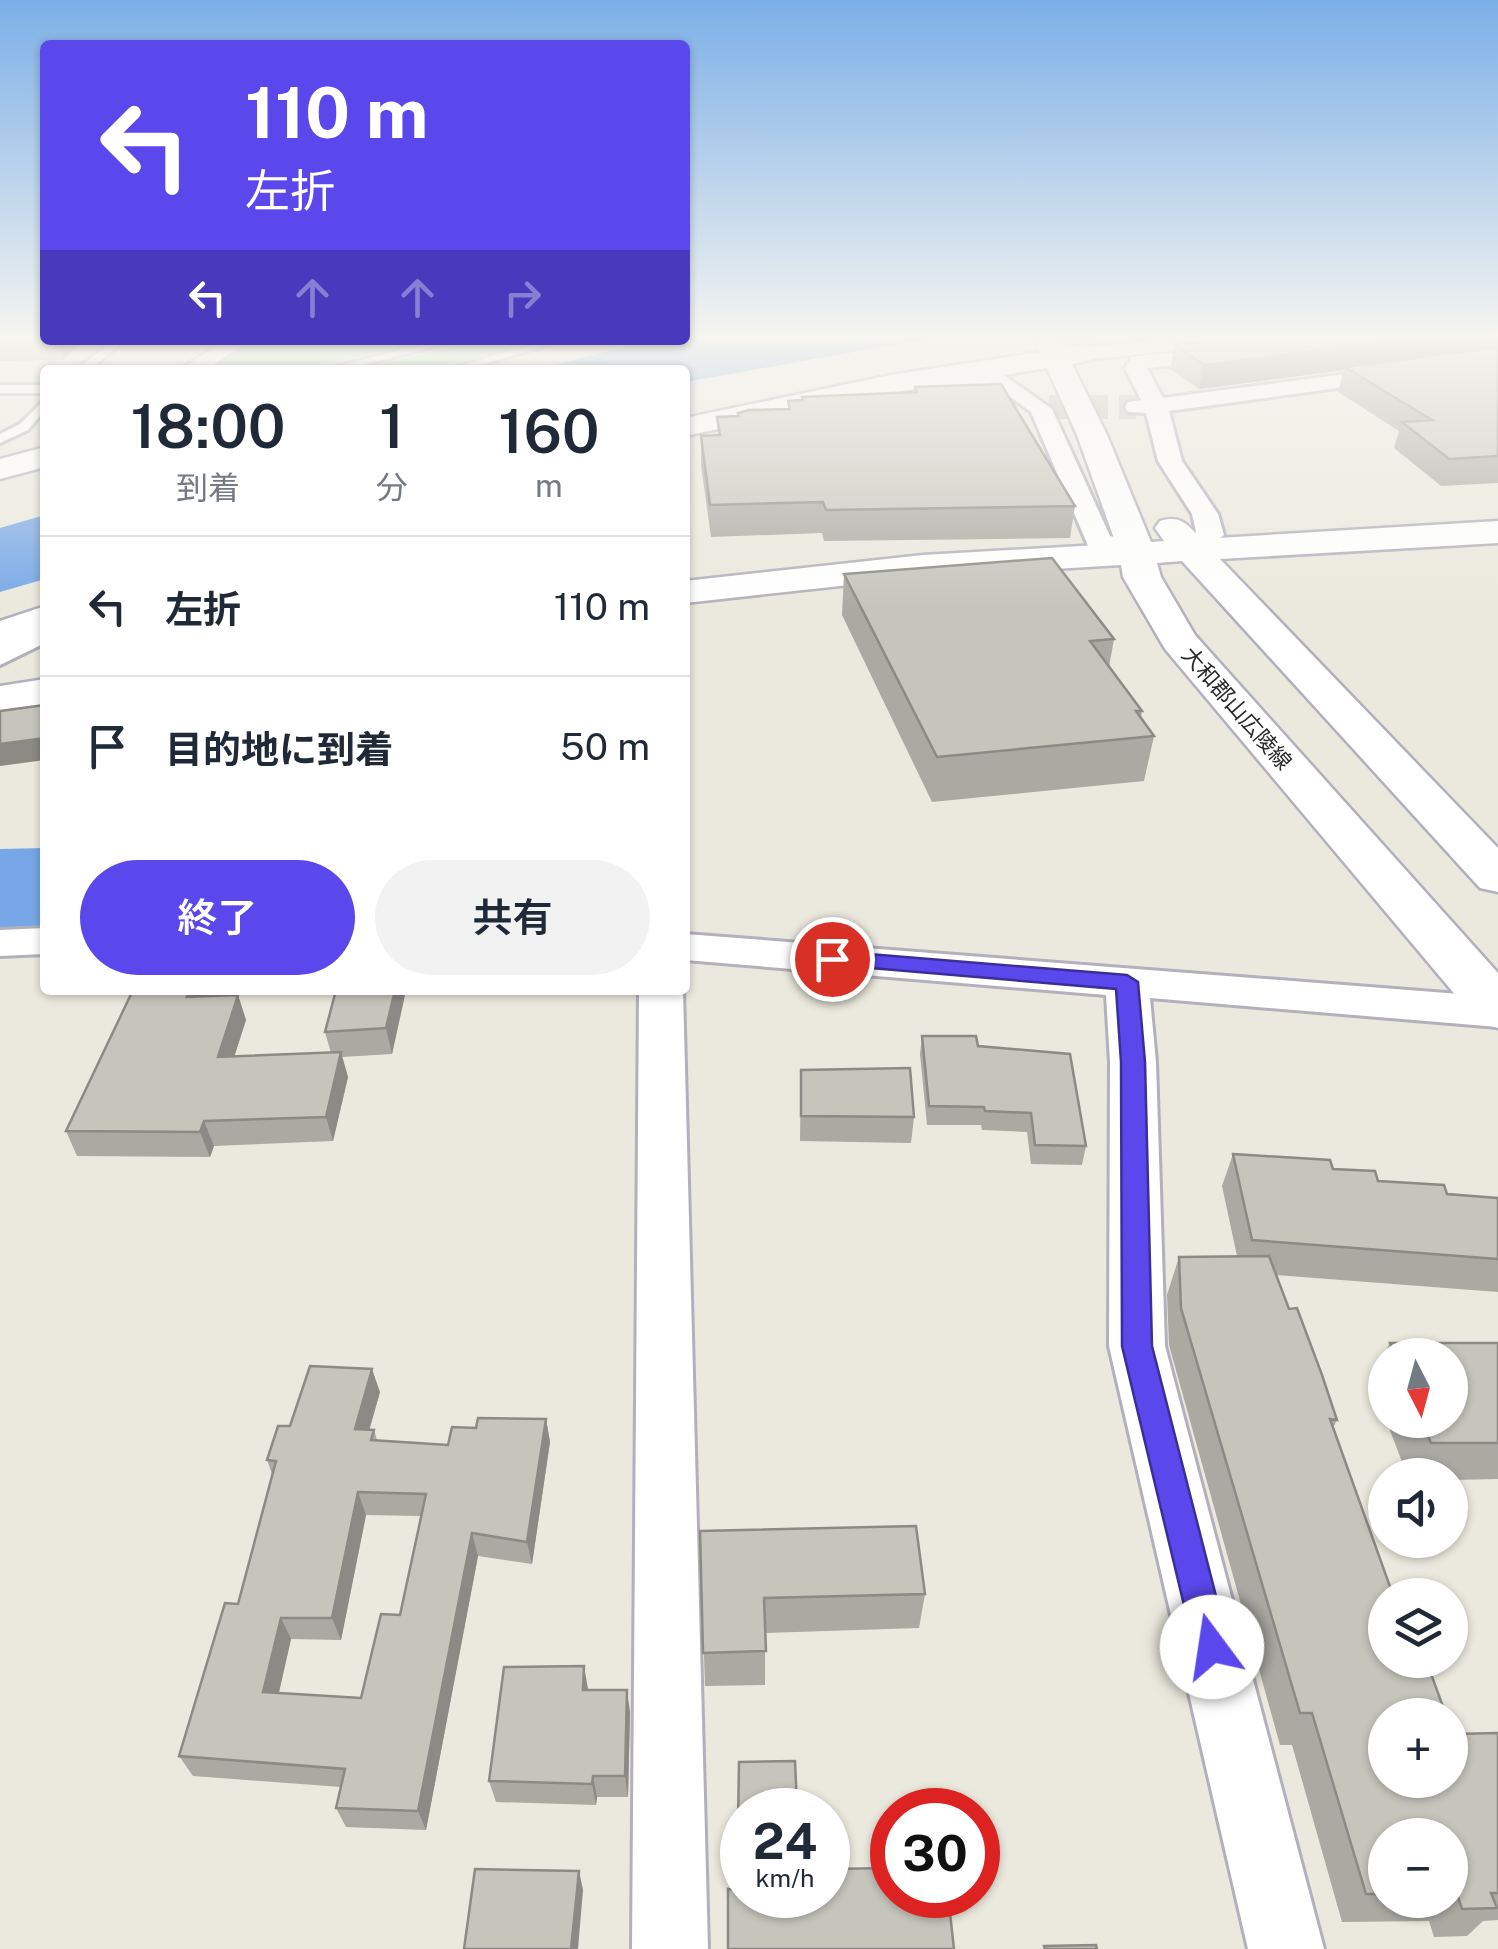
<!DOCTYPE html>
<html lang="ja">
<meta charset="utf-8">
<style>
body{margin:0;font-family:"Public Sans","Noto Sans JP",sans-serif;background:#f2f2f3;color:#1f2937;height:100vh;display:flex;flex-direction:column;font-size:38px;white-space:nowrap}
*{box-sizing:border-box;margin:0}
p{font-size:32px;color:#747a83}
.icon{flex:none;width:55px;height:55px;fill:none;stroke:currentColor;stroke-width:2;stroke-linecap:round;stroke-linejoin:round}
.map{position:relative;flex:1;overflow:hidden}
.panel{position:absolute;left:40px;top:365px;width:650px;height:630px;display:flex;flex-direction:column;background:#fff;border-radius:10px;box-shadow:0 2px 8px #0004}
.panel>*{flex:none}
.guide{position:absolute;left:40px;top:40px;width:650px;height:305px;border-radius:10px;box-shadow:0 2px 8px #0004;background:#5a48ed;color:#fff;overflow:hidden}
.needle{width:65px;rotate:174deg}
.buttons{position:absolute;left:1368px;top:1338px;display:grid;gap:20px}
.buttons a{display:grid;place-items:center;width:100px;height:100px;border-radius:50%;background:#fff;box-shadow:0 2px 8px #0004;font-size:50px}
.speed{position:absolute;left:720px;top:1788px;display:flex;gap:20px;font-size:50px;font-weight:700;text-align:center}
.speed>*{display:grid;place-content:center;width:130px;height:130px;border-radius:50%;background:#fff;box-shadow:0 2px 8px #0004;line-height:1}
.speed small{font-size:25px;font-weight:400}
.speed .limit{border:15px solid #d22;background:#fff;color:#111}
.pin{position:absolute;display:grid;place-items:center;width:85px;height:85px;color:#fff;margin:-42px;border:5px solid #fff;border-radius:50%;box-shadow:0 2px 10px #0007}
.me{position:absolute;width:110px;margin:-55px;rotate:346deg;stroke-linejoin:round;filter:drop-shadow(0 0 8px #0008)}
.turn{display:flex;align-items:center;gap:35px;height:210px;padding:0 40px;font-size:45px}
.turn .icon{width:130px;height:130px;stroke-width:2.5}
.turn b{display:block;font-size:70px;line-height:85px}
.lanes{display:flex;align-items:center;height:95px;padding:0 40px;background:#0003;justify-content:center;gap:50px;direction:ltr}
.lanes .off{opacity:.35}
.eta{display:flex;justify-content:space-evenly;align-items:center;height:170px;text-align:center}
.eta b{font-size:60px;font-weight:600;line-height:70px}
.primary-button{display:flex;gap:20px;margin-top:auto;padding:20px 40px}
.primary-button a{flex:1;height:115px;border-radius:60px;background:#5a48ed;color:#fff;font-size:40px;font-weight:600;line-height:115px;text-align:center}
.primary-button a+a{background:#f2f2f3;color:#1f2937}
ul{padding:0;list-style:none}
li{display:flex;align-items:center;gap:30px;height:140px;padding:0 40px;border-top:2px solid #e0e1e3}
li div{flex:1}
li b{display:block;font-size:38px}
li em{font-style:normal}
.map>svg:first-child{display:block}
.green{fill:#a0de9d}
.water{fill:#77a7e6}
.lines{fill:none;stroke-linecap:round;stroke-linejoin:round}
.street-tunnel{stroke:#c4c3b9;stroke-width:24;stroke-dasharray:24 11;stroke-linecap:butt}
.lane-casing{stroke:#b2b0bc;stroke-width:6}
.street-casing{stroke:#b2b0bc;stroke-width:6}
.secondary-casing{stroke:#b2b0bc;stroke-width:5}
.lane{fill:#fff;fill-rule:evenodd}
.street{fill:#fff;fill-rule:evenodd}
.secondary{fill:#fff;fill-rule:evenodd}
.wall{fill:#aaa9a2;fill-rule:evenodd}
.shaded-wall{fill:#8b8a84}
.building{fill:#c6c5bc;stroke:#8b8a84;stroke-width:2.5;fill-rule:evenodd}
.route{fill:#5a48ed;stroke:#3a2f9a;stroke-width:2.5}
.labels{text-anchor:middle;stroke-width:9;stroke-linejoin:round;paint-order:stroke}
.far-street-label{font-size:22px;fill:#2a2a2a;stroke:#fff}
</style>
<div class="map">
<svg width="1498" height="1949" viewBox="0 0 1498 1949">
<rect width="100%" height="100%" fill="#ebe9dd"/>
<path class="green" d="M 260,340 L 442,340 L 291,370 L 208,370 Z
M 485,340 L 531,340 L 518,347 L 422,370 L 355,370 Z"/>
<path class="water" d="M 928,339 L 685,382 L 685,370 L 535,370 L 652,340 Z
M 45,515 L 45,579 L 0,592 L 0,528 Z
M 45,848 L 45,926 L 0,928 L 0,849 Z"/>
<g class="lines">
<path class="street-tunnel" d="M 1049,407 L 1136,407"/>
<defs>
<path id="lane" d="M 114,340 L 126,340 L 89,370 L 76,370 Z
M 440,340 L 459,340 L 343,370 L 323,370 Z
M 548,340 L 565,340 L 464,370 L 445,370 Z
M 0,385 L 45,385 L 45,393 L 0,393 Z
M 45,399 L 45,410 L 28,430 L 0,443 L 0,434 L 20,424 Z"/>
<path id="street" d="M 1167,339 L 1180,345 L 1170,351 L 1081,360 L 1070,354 L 1081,348 Z
M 226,340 L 251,340 L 205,370 L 179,370 Z
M 1230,347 L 1237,349 L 1240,353 L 1237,357 L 1147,368 L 1163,398 L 1498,354 L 1498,366 L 1169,411 L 1182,461 L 1218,514 L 1224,535 L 1199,554 L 1189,556 L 1175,548 L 1196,532 L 1192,514 L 1158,461 L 1146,413 L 1128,412 L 1125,407 L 1128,402 L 1141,400 L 1125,368 L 1132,357 L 1140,356 Z
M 1002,374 L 1052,409 L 1110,536 L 1147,545 L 1151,551 L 1147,557 L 1137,559 L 1089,548 L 1031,412 L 998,388 L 921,401 L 910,394 L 921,387 Z
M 45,621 L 45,643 L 0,665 L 0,643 Z
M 45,928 L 45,954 L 0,956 L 0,930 Z
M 685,934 L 1498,997 L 1498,1027 L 1150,998 L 1156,1062 L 1165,1346 L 1324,1949 L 1248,1949 L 1109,1346 L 1110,1062 L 1106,995 L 685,960 Z
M 639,990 L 683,990 L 708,1949 L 632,1949 Z"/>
<path id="secondary" d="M 1034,339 L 1060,339 L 1065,348 L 1081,346 L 1095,354 L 1091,360 L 1072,364 L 1107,435 L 1151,542 L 1164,541 L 1155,528 L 1160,521 C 1181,515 1187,524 1201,539 L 1498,521 L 1498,543 L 1220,559 L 1498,848 L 1498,892 L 1480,888 L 1182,561 L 1157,563 L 1161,577 L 1195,635 L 1498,973 L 1498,1028 L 1478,1022 L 1165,649 L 1123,577 L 1121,565 L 923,577 L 685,603 L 685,581 L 923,555 L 1116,544 L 1077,435 L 1047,368 L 891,393 L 685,436 L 685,418 L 891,375 L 1040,352 Z
M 45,447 L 45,467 L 0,479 L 0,459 Z
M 45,606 L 45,632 L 0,647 L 0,621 Z
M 45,679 L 45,705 L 0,712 L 0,686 Z"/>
</defs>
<use href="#lane" class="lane-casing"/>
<use href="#street" class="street-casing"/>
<use href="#secondary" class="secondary-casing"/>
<use href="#lane" class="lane"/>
<use href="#street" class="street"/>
<use href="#secondary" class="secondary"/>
</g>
<path class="wall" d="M 0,339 L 84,340 L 63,360 L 0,361 Z
M 1498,339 L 1498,483 L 1441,486 L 1394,448 L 1399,431 L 1338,392 L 1344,370 L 1199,389 L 1170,369 L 1175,345 Z
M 915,387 L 1075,506 L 1070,538 L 824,541 L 822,533 L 711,537 L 701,465 L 701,436 L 718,435 L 717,417 L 738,416 L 788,409 L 788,401 L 801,401 L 802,397 L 914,392 Z
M 844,574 L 1114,639 L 1109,667 L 1142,711 L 1141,718 L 1154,736 L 1144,781 L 932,802 L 842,615 Z
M 133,990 L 207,990 L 206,996 L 238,995 L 246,1020 L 234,1057 L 331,1053 L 325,1032 L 336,990 L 406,990 L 392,1054 L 342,1057 L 348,1077 L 333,1141 L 214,1146 L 210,1157 L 77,1156 L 66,1131 Z
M 922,1036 L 978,1046 L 1086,1146 L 1082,1165 L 1031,1164 L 1027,1132 L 982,1130 L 981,1125 L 927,1125 L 920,1054 Z
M 801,1070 L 914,1117 L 911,1143 L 800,1141 Z
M 1233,1154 L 1333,1169 L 1378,1181 L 1447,1194 L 1498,1198 L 1498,1292 L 1276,1275 L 1289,1309 L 1337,1420 L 1333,1428 L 1385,1595 L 1453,1734 L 1498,1733 L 1498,1920 L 1483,1921 L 1467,1936 L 1434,1937 L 1429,1921 L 1342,1922 L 1292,1745 L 1280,1745 L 1169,1345 L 1167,1295 L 1179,1257 L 1237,1256 L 1222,1186 ZM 1385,1835 L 1450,1835 L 1450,1900 L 1385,1900 Z
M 1390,1343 L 1498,1343 L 1498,1479 L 1450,1480 L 1450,1475 L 1407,1475 L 1386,1420 L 1450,1420 L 1450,1355 L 1385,1355 L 1385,1417 L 1371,1380 Z
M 380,1392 L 369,1430 L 374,1430 L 377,1440 L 448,1445 L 476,1428 L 546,1419 L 550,1442 L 532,1564 L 478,1556 L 426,1830 L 346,1827 L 336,1808 L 341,1787 L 193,1776 L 179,1756 L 238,1604 L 272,1474 L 267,1460 L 290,1426 ZM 366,1515 L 421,1516 L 400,1615 L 361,1698 L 279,1693 L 291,1639 L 341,1640 Z
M 700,1531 L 925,1594 L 919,1628 L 765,1633 L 765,1685 L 705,1686 Z
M 588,1690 L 630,1712 L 628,1797 L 597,1797 L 596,1805 L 496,1802 L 489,1781 Z"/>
<path class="shaded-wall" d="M 1408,339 L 1498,339 L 1498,350 L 1345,367 L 1344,370 L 1199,389 L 1204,365 Z
M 56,340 L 84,340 L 63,360 Z
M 45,738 L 45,760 L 0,766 L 0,744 Z
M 190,990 L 207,990 L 208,991 L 195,1022 L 187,997 Z
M 395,990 L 406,990 L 392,1054 L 386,1028 Z
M 238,995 L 246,1020 L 226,1082 L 218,1057 Z
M 341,1052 L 348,1077 L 333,1141 L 326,1117 Z
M 204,1121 L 214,1146 L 210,1157 L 200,1132 Z
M 372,1369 L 380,1392 L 363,1452 L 355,1429 Z
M 546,1419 L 550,1442 L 532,1564 L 527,1542 Z
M 358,1492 L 366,1515 L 341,1640 L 332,1618 Z
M 472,1533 L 478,1556 L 426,1830 L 418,1811 Z
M 281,1618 L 291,1639 L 274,1713 L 263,1692 Z
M 584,1666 L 588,1689 L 587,1712 L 583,1690 Z
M 627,1690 L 630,1712 L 628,1797 L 625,1776 Z
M 593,1776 L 597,1797 L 596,1805 L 592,1784 Z
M 579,1871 L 583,1890 L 578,1949 L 571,1949 Z"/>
<path class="building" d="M 1228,339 L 1408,339 L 1204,365 L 1175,345 Z
M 1498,347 L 1498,456 L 1449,459 L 1402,422 L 1432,420 L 1345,367 Z
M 1001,384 L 1075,506 L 826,510 L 823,502 L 710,505 L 701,436 L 720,435 L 717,417 L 739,416 L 738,413 L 749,410 L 790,409 L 788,401 L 803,400 L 802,397 L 917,392 L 915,387 Z
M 1052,558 L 1114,639 L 1090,641 L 1142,711 L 1136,711 L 1154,736 L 937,757 L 844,574 Z
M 45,705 L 45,738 L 0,744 L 0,711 Z
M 133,990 L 190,990 L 187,997 L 238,995 L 218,1057 L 341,1052 L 326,1117 L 204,1121 L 200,1132 L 66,1131 Z
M 336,990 L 395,990 L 386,1028 L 325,1032 Z
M 922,1036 L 976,1036 L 978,1046 L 1070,1054 L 1086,1146 L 1035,1145 L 1031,1113 L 985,1111 L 984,1107 L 929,1106 Z
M 910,1068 L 914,1117 L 801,1116 L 801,1070 Z
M 1233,1154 L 1330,1160 L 1333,1169 L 1375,1171 L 1378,1181 L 1444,1185 L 1447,1194 L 1498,1198 L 1498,1259 L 1252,1240 Z
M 1269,1256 L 1289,1309 L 1297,1308 L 1322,1375 L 1337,1420 L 1330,1419 L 1393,1595 L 1385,1595 L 1385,1660 L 1426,1660 L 1446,1715 L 1385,1715 L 1385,1780 L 1450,1780 L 1450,1725 L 1453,1734 L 1498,1733 L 1498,1893 L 1491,1893 L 1497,1908 L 1462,1909 L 1457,1893 L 1450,1893 L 1450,1835 L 1385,1835 L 1385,1894 L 1366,1894 L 1312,1713 L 1300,1713 L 1181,1308 L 1179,1257 Z
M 1390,1343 L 1498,1343 L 1498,1443 L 1431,1443 L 1421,1420 L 1450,1420 L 1450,1355 L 1395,1355 Z
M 310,1366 L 372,1369 L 355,1429 L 374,1430 L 371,1440 L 448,1445 L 452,1427 L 476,1428 L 478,1418 L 546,1419 L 527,1542 L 472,1533 L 418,1811 L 336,1808 L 345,1769 L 179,1756 L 225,1603 L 238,1604 L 276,1461 L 267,1460 L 278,1426 L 290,1426 ZM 358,1492 L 426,1494 L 400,1615 L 381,1614 L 361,1698 L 263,1692 L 281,1618 L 332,1618 Z
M 916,1526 L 925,1594 L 764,1598 L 766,1651 L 703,1653 L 700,1531 Z
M 584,1666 L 583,1690 L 627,1690 L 625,1776 L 593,1776 L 592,1784 L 489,1781 L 504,1667 Z
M 795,1761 L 797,1806 L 817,1806 L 817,1810 L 742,1810 L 742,1895 L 828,1895 L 828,1869 L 892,1868 L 892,1895 L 948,1895 L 954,1949 L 728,1949 L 728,1889 L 737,1890 L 739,1762 Z
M 475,1869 L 579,1871 L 571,1949 L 464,1949 Z
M 1096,1945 L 1097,1949 L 1045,1949 L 1044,1946 Z"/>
<linearGradient id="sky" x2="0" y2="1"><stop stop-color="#7bafe7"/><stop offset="0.55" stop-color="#f6f5f0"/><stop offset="1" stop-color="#f6f5f0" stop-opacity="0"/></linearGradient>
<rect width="1498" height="612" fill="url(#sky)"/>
<path class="route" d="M 832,951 L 1127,975 L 1138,982 L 1145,1062 L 1152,1346 L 1229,1647 L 1224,1660 L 1212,1665 L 1199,1660 L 1194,1647 L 1122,1346 L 1121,1062 L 1116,989 L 824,964 L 821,959 Z"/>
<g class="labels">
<g class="far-street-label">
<text transform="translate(1237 708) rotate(49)" y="8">大和郡山広陵線</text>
</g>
</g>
</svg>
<div class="buttons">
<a><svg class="needle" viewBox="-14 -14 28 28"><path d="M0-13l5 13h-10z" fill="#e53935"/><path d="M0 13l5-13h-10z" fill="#747a83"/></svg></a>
<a><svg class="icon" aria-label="sound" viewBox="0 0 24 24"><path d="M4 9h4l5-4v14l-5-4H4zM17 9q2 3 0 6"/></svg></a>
<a><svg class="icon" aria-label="layers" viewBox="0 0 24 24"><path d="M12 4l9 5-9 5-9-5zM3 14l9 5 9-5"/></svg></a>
<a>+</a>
<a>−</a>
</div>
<div class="speed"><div>24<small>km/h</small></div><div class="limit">30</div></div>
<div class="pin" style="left:832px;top:959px;background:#d93025"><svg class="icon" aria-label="arrive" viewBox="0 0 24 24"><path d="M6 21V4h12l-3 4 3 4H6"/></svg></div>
<svg class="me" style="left:1212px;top:1647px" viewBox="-20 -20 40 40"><circle r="19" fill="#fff"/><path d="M0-13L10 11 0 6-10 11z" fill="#5a48ed"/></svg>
<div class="guide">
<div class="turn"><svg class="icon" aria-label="left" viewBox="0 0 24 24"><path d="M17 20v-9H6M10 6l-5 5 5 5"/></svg><div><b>110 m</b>左折</div></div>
<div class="lanes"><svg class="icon" aria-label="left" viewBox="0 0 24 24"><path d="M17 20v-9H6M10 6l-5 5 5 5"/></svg><svg class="icon off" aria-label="ahead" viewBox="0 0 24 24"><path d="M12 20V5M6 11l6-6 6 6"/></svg><svg class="icon off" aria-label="ahead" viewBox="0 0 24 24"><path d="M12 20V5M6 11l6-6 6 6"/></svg><svg class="icon off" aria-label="right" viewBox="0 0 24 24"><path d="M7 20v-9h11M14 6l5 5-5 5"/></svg></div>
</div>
<section class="panel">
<div class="eta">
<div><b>18:00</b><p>到着</p></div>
<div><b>1</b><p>分</p></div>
<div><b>160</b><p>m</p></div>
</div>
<ul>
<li><svg class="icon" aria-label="left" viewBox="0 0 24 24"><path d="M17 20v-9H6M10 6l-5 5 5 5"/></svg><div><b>左折</b></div><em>110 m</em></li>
<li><svg class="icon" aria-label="arrive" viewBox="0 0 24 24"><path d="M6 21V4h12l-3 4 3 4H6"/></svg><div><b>目的地に到着</b></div><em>50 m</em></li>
</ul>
<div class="primary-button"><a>終了</a><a>共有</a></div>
</section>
</div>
